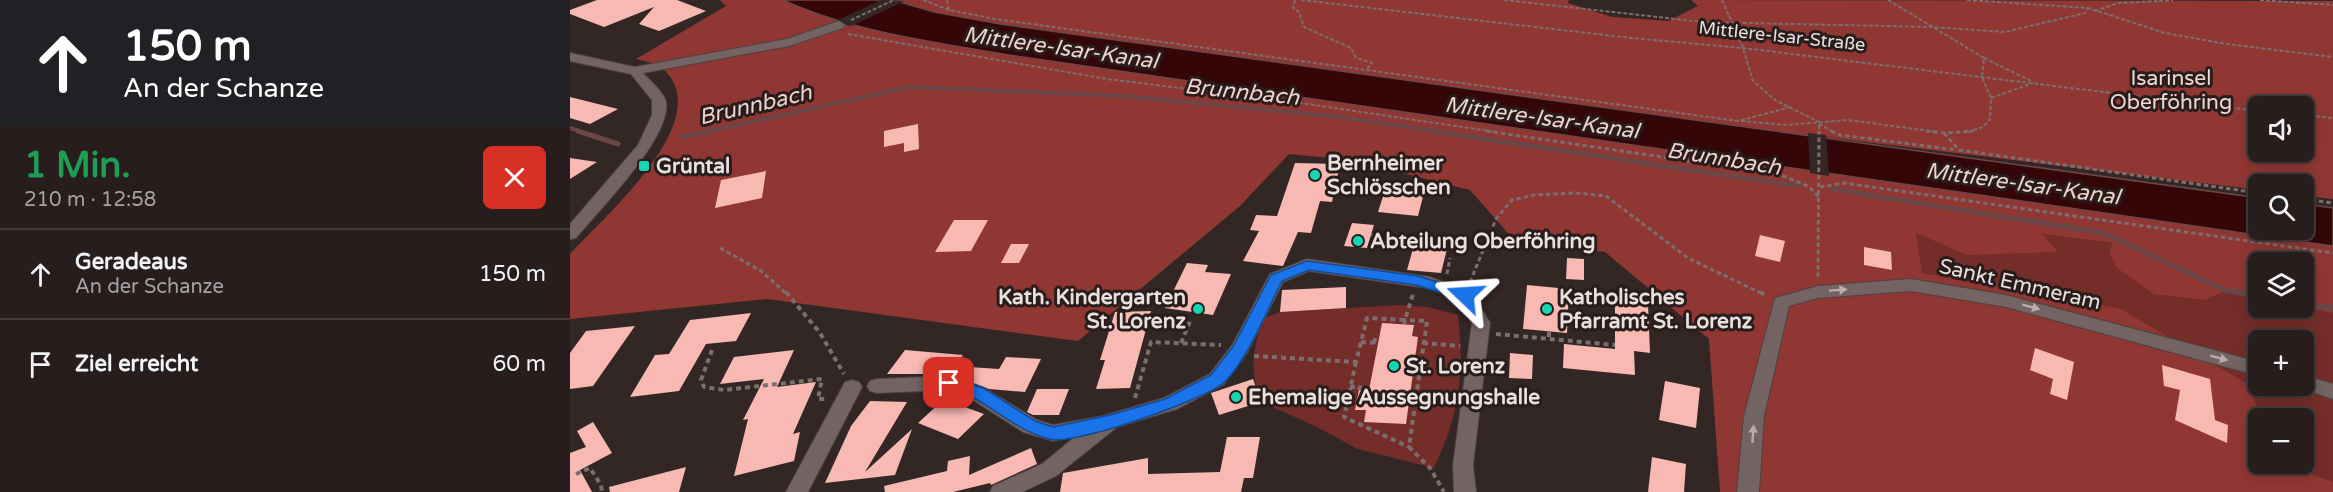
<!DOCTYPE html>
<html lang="de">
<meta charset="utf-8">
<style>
body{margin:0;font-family:"Varela Round",sans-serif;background:#322a29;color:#f1f3f6;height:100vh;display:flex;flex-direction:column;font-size:22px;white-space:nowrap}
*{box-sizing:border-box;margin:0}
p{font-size:20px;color:#a4a2a3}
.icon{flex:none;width:33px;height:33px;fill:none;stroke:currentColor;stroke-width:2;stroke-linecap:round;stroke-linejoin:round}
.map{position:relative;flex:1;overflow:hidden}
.drawer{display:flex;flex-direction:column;background:#261d1c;width:570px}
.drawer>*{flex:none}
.hud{background:#202124;color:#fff;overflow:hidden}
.controls{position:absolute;left:1678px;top:96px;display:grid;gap:12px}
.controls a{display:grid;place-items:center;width:66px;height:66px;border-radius:9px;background:#261d1c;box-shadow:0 3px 15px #0003,0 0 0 2px #423b3b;font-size:30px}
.pin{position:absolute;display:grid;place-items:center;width:51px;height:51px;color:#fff;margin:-26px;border-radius:12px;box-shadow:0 3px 9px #0006}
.me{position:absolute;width:66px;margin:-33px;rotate:290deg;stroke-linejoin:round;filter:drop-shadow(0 0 4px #0008)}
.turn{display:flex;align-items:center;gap:21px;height:126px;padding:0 24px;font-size:27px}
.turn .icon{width:78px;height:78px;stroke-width:2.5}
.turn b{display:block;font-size:42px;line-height:51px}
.round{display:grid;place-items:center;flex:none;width:63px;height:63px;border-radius:9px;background:#322a29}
.headline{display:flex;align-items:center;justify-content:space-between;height:102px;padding:0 24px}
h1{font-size:36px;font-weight:800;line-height:45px;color:#1e9e55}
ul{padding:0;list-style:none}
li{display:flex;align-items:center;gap:18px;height:90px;padding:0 24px;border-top:2px solid #423b3b}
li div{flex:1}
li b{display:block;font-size:22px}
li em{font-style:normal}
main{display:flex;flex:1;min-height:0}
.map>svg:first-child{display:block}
.green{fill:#752d29;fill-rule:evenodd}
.forest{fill:#913733;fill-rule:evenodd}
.water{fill:#350607;stroke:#6b4748;stroke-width:1.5}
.pier{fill:#332726}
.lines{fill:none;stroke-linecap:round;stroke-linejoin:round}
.stream-far2{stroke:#6b4748;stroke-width:4}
.stream-far1{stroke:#6b4748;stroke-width:5}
.stream{stroke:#6b4748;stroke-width:6}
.building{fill:#f7b9b2}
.street-casing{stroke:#4c4241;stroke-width:2}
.path-far2{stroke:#7a6f6e;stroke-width:2;stroke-dasharray:4 2;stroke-linecap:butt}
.path-far1{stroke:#7a6f6e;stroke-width:3;stroke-dasharray:4.5 3;stroke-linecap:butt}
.path{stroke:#7a6f6e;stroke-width:4;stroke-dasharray:5 4;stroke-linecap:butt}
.street{fill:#736463;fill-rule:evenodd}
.oneway{fill:#b9aead}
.route{fill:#1a73e8;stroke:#114b97;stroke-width:1.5}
.poi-dot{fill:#15d5b3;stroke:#291d1c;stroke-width:2}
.labels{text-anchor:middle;stroke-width:6;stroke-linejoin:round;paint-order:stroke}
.far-street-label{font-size:18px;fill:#e8e0df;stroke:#291d1c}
.park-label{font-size:21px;fill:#f1d6d3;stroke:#291d1c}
.poi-label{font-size:21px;font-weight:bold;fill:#e8e0df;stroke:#291d1c;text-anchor:start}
.street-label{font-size:21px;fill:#e8e0df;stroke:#291d1c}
.water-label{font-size:22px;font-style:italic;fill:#edd2cf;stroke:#291d1c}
</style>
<main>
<section class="drawer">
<div class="hud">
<div class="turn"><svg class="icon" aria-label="ahead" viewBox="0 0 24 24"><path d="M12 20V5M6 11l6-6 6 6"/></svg><div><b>150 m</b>An der Schanze</div></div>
</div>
<div class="headline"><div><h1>1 Min.</h1><p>210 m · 12:58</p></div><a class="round" style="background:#d93025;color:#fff"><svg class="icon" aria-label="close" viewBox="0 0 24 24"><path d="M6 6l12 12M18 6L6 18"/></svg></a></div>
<ul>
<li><svg class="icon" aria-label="ahead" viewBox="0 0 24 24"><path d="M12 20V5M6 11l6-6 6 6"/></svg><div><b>Geradeaus</b><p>An der Schanze</p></div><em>150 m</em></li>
<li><svg class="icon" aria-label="arrive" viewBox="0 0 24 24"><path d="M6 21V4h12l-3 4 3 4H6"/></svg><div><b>Ziel erreicht</b></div><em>60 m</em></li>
</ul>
</section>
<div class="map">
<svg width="1763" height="492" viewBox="0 0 1763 492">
<rect width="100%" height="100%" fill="#332726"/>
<path class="green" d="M 1345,232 L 1365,239 L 1487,252 L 1471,234 L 1544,243 L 1635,300 L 1652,292 L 1689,299 L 1689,308 L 1733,308 L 1763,313 L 1763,482 L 1718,464 L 1734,464 L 1734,418 L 1692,418 L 1678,384 L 1550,308 L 1352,273 ZM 1689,340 L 1734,340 L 1734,386 L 1689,386 Z
M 831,305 L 858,307 L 888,315 C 895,374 889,415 864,468 L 788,449 L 745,426 L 691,402 C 679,369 683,353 692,319 L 710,312 Z"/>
<path class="forest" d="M 150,0 L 213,0 L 266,19 L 439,55 L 1763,246 L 1763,313 L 1733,308 L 1734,262 L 1689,262 L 1689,299 L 1652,292 L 1635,300 L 1584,294 L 1547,268 L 1539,251 L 1543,243 L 1472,234 L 1488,252 L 1397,255 L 1346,233 L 1352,273 L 1550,308 L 1678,384 L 1692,418 L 1689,418 L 1689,464 L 1718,464 L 1763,482 L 1763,492 L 1150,492 L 1139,339 L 1035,252 L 944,240 L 900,190 L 781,160 L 719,154 L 670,206 L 508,341 L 197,299 L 0,319 L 0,254 C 33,218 150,117 92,68 C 86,63 74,61 66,59 L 156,6 Z
M 323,0 L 999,0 L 998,3 L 1042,17 L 1098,21 L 1128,6 L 1121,0 L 1763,1 L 1763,199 L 1734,196 L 1734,184 L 1689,184 L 1689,190 L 1221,133 L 430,24 L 364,12 ZM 1689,106 L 1734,106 L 1734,152 L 1689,152 Z"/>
<path class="water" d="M 213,0 L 323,0 L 364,12 L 430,24 L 1689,198 L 1689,230 L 1734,230 L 1734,204 L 1763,208 L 1763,246 L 439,55 C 364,42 283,32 213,0 Z"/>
<path class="pier" d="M 311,0 L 335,1 L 281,26 L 264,22 Z
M 1238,133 L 1256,135 L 1259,176 L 1240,173 Z"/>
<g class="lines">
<path class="stream-far2" d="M 0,128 L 12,132
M 135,132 L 339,87 L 554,96 L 771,117 L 871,132"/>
<path class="stream-far1" d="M 8,131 L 48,144
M 861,131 L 1229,186
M 112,137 L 141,131
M 1262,189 L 1534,233 L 1655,290 L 1676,294"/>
<path class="stream" d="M 1667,292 L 1689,296
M 1734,304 L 1763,308"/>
</g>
<path class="building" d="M 27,0 L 107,0 L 136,11 L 89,31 L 69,24 L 84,7 L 34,27 L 0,14 L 0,10 Z
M 0,97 L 48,109 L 20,124 L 0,118 Z
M 348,124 L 349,149 L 334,152 L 334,143 L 314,147 L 314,131 Z
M 0,158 L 27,162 L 0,179 Z
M 725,163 L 770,164 L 762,202 L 750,201 L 741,233 L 728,232 L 713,266 L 673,261 L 689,231 L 680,230 L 686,215 L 707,216 Z
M 196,171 L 192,198 L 145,208 L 151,180 Z
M 815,190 L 854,193 L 848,216 L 808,212 Z
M 384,220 L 418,220 L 401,251 L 365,252 Z
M 782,223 L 804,225 L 797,248 L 774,246 Z
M 847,234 L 880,237 L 871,273 L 837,270 Z
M 1190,235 L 1215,241 L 1210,262 L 1185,256 Z
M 441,244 L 459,244 L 449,263 L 431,263 Z
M 1294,247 L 1321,252 L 1322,270 L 1294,265 Z
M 997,258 L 1014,259 L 1014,280 L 996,279 Z
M 617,263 L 638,265 L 635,272 L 661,274 L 643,315 L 595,308 Z
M 957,285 L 999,289 L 997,333 L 953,329 Z
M 776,287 L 776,308 L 710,312 L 712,290 Z
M 1045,301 L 1078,304 L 1080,353 L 1064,351 L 1065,375 L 993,368 L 994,344 L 1045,349 Z
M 581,311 L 560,388 L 526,389 L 535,360 L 530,360 L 545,312 Z
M 181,313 L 166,341 L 136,344 L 109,391 L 60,397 L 85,355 L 99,354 L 120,320 Z
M 812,323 L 844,325 L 842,336 L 848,337 L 836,424 L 794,422 L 796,410 L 785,410 L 789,390 L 799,390 Z
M 65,326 L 23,386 L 0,389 L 0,353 L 16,331 Z
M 1465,348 L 1504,362 L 1497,400 L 1480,394 L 1483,379 L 1460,370 Z
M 224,350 L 207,387 L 246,382 L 223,434 L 230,432 L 224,461 L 164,476 L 178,419 L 173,420 L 194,379 L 150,384 L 164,357 Z
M 335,350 L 393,355 L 385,366 L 429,369 L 436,357 L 471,359 L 455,392 L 419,389 L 379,374 L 317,374 Z
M 940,353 L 963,355 L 962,379 L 939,378 Z
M 1592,365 L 1640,379 L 1645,420 L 1658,425 L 1657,443 L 1605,420 L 1610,390 L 1594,386 Z
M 683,379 L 691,402 L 649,415 L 641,393 Z
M 1095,381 L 1130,388 L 1126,428 L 1089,420 Z
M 467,389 L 499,389 L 489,415 L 463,415 L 457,412 Z
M 300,401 L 337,402 L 295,472 L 342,429 L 325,475 L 255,483 L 281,426 Z
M 371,402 L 384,403 L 414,414 L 388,439 L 348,423 Z
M 23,422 L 42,453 L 10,470 L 22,492 L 0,492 L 0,453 L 16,447 L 7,431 Z
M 657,437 L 690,437 L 683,478 L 674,478 L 671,492 L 490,492 L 493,473 L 578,458 L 578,474 L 650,472 Z
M 461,448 L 467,464 L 421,485 L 420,483 L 383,492 L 315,492 L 314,486 L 377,471 L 378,461 L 400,456 L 399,475 Z
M 1082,457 L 1116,464 L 1114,492 L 1078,492 Z
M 116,467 L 109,492 L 40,492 L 39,487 Z"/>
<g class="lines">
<defs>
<path id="street" d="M 269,21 L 275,25 L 273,28 L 219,46 L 73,73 C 80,81 94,92 96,102 C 102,137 28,211 6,238 L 0,239 L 0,224 L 68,145 L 82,115 L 82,100 L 61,74 L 0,61 L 0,53 L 65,67 L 217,39 Z
M 737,259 L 860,277 L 901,291 L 920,323 L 903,465 L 906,492 L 884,492 L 883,465 L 902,323 L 889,299 L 857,288 L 739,271 L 713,282 L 677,353 L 654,384 L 607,409 L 547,427 L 486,476 L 452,492 L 420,492 L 423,486 L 472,464 L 506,436 L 483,441 L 453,432 L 400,398 L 378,390 L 307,393 L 300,391 L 297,386 L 300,381 L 307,379 L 379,376 L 414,388 L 467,420 L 483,425 L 533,416 L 594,398 L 640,374 L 663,344 L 700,274 Z
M 1341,279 L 1436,295 L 1689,362 L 1689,376 L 1436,307 L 1341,291 L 1248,298 L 1219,306 L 1194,416 L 1189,492 L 1167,492 L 1174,416 L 1205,298 L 1248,286 Z
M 1734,375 L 1763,384 L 1763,399 L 1727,387 L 1734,386 Z
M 282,380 L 289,382 L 292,387 L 238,492 L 216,492 L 275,382 Z"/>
</defs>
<use href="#street" class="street-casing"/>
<path class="path-far2" d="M 353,0 L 379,10
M 377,0 L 379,10 L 425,19 L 1168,121 L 1221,107
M 725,0 L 723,8 L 729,12 L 734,27 L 781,48 L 786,58 L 802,63 L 796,70
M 731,0 L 1061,38 L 1173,48 L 1689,111
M 934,0 L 1133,22 L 1361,27 L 1435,32 L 1515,13 L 1518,8
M 1152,0 L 1172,45 L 1183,81 L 1205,100 L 1249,122 L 1249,132
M 1318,0 L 1414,58 L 1412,77 L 1421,98 L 1420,119 L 1413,127 L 1398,132
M 1397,0 L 1518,8 L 1595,33 L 1657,44 L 1763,57
M 1690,0 L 1763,5
M 1589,1 L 1603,0
M 1525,11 L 1548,3 L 1589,1
M 281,20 L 324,0
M 278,34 L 537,79 L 717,101 L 926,132
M 1414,58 L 1461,81
M 1421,98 L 1463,83
M 1734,115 L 1763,118
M 1171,121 L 1216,125 L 1278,120 L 1367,132
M 1249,124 L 1264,132"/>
<path class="path-far1" d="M 916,131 L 1208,174 L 1238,186 L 1250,198
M 1261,131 L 1270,135 L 1387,150
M 1356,131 L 1374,133 L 1403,131
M 1374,133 L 1389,150 L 1689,193
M 1250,187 L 1274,183 L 1763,253
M 1734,199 L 1763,203
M 801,235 L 809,236
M 150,248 L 191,271 L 217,294
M 877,274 L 880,258
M 1248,277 L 1249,131
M 900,282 L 926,219 L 942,200 L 964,195 L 1005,193 L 1036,196 L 1118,258 L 1193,294"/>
<path class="path" d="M 216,292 L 250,333 L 274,374
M 1190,292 L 1196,295
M 834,324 L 835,320 L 857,321 L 839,447 L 860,468 L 874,492
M 979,332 L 979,339
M 926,334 L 1045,345
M 791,342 L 808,343
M 611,343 L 621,319
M 804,343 L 806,334
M 853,343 L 890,346
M 142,350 L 131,380 L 134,387 L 154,390 L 252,379 L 248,399 L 256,399
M 684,356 L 786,362 L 797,318 L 835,320 L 843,294
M 786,362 L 774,417 L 839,447
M 780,387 L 790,387 L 789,390
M 565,398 L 581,342 L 651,345
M 6,474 L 20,468 L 31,485 L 32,492"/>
<use href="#street" class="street"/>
</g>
<defs><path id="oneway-solid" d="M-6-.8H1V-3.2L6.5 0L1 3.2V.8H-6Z" transform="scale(1.5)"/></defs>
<g class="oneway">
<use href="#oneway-solid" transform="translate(1268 290) rotate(-4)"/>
<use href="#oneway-solid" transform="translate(1461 307) rotate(15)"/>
<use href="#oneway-solid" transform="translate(1649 358) rotate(15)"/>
<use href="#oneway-solid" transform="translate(1183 434) rotate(-86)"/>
</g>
<path class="route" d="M 737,261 L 848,276 L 900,292 L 902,295 L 895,300 L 846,285 L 739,270 L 712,281 C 698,308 675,365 652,384 C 630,401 504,446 479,439 C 450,431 430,413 404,398 C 395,393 383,391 373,387 L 371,383 L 379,377 L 413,388 L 465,421 L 483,427 L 540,415 L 595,399 L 641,375 L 664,345 L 701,275 Z"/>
<g class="poi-dot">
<rect x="68" y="160" width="12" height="12" rx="3"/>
<circle cx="745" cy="175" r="6"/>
<circle cx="788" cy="241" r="6"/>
<circle cx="628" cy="309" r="6"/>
<circle cx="977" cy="309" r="6"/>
<circle cx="824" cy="366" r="6"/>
<circle cx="666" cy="397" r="6"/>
</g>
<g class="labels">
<g class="far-street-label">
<text transform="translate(1212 36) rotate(6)" y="6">Mittlere-Isar-Straße</text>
</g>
<g class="park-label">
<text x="1601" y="85">Isarinsel<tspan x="1601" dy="24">Oberföhring</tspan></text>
</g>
<g class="poi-label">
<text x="757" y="170">Bernheimer<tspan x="757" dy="24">Schlösschen</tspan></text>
<text x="86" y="173">Grüntal</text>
<text x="800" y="248">Abteilung Oberföhring</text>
<text x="616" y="304" text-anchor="end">Kath. Kindergarten<tspan x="616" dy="24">St. Lorenz</tspan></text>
<text x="989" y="304">Katholisches<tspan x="989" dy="24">Pfarramt St. Lorenz</tspan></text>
<text x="836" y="373">St. Lorenz</text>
<text x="678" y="404">Ehemalige Aussegnungshalle</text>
</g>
<g class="street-label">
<text transform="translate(1450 284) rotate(13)" y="7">Sankt Emmeram</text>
</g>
<g class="water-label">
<text transform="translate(491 47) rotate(8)" y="8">Mittlere-Isar-Kanal</text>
<text transform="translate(672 91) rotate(6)" y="8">Brunnbach</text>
<text transform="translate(185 104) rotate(-13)" y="8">Brunnbach</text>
<text transform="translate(972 117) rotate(8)" y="8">Mittlere-Isar-Kanal</text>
<text transform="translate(1154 158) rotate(9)" y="8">Brunnbach</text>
<text transform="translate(1453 183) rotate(8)" y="8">Mittlere-Isar-Kanal</text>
</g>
</g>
</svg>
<div class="controls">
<a><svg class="icon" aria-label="sound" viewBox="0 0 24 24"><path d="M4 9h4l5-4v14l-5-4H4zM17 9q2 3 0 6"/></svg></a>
<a><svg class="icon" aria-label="search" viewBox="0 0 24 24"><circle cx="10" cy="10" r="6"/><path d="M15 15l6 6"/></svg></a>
<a><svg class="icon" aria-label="layers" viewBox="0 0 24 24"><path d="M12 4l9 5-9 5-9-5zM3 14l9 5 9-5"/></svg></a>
<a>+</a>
<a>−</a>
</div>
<div class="pin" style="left:379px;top:383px;background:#d93025"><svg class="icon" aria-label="arrive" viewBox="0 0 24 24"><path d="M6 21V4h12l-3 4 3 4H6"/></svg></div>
<svg class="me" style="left:895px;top:295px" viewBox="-20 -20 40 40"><path d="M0-17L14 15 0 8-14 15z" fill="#1a73e8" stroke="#fff" stroke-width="4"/></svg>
</div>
</main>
